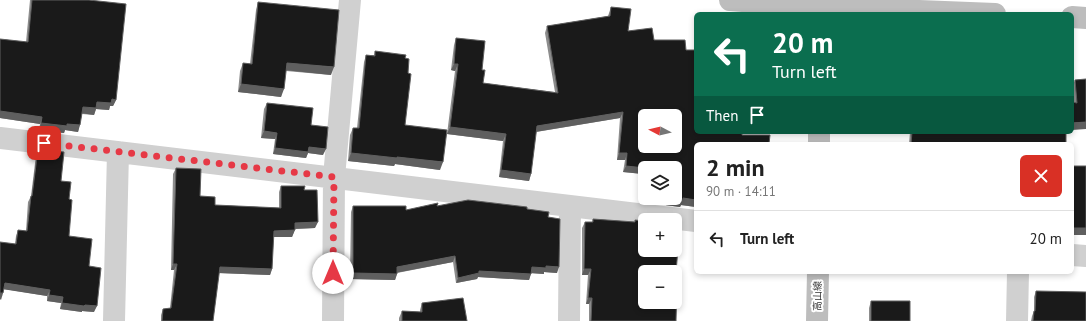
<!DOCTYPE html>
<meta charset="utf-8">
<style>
body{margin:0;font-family:"PT Sans","Noto Sans JP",sans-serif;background:#f6f6f6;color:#222;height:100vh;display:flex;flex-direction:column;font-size:15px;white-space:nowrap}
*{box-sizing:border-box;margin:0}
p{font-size:13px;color:#767676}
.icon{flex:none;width:22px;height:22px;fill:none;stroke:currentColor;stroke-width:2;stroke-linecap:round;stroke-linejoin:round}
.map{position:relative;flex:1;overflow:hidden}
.details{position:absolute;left:694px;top:142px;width:380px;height:132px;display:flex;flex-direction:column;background:#fff;border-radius:6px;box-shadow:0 2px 6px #0003}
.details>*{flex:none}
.top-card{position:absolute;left:694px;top:12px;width:380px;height:122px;border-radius:6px;box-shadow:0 2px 6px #0003;background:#0b6e4f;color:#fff;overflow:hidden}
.needle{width:26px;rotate:277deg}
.fabs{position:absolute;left:638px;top:109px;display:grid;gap:8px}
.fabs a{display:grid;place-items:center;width:44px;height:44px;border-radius:6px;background:#fff;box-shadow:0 2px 6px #0003;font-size:20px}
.pin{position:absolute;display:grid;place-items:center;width:34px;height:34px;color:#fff;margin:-17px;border-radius:8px;box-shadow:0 2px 6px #0006}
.me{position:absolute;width:44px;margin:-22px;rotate:0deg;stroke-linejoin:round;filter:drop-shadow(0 0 3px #0008)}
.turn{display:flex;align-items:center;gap:14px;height:84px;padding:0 12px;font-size:18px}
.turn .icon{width:52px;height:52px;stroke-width:2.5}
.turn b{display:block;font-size:28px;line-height:34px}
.then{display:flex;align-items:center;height:38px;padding:0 12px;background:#0003;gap:8px;font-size:15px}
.round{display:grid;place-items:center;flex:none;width:42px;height:42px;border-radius:6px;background:#f6f6f6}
.headline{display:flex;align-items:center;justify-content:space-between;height:68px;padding:0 12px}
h1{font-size:24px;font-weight:600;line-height:30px}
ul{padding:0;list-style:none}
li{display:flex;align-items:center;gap:12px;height:56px;padding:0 12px;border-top:1px solid #e0e0e0}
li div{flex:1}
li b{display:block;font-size:15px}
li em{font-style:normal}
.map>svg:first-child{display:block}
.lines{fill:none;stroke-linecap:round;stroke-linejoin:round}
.street{stroke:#d0d0d0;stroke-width:22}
.secondary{stroke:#bdbdbd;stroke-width:22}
.wall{fill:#8c8c8c}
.shaded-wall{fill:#5f5f5f}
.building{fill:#1a1a1a;stroke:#5f5f5f;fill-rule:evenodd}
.route{stroke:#e63946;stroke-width:7;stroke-dasharray:0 12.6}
.labels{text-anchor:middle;stroke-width:4;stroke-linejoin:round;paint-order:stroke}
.street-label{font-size:10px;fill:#333;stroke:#fff}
</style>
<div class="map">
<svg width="1086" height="321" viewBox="0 0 1086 321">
<rect width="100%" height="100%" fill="#fff"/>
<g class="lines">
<path class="street" d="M 0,138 L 696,221
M 1072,255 L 1086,256
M 114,321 L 118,152
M 333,321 L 334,177 L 350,0
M 569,321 L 570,206
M 1017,321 L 1018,272"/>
<path class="secondary" d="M 730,0 L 818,7 L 995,14
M 1072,17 L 1086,18
M 819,132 L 819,144
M 817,321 L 818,272"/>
</g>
<path class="wall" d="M 30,0 L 89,0 L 116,100 L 113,106 L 110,106 L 109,110 L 96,109 L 94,115 L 82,114 L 78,132 L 65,130 L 64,133 L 39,130 L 40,124 L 0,118 L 0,39 L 26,42 Z
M 258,2 L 331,75 L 286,71 L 281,97 L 238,92 L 240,71 L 243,63 L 250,64 L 256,10 Z
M 611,7 L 628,31 L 654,40 L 686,50 L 696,144 L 696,207 L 681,205 L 680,207 L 658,204 L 659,198 L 675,198 L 675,168 L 645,168 L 645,180 L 642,179 L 643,174 L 623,172 L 625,160 L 617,160 L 620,118 L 536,132 L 531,174 L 529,181 L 499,177 L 503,141 L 447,134 L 455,71 L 451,70 L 454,45 L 456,38 L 482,70 L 483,83 L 555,92 L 545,33 L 547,26 L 608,16 Z
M 375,51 L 405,58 L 408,73 L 405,125 L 440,170 L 395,164 L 394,166 L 348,161 L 350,135 L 353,128 L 357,128 L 364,62 L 366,55 L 374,55 Z
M 1086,79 L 1072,130 L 1074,103 L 1072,87 L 1075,80 Z
M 267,103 L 311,125 L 323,155 L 308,153 L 306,158 L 273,154 L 275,139 L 261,138 L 264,109 Z
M 910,132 L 1066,132 L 1066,144 L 909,144 Z
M 38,149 L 61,181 L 69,199 L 69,236 L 89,266 L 94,312 L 82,311 L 82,312 L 60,309 L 61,303 L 47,301 L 47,296 L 4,289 L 3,293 L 1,300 L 15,244 L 16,236 L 18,230 L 26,231 L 28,202 L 31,196 L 36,155 Z
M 1073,166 L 1086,235 L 1072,235 L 1072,168 Z
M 176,168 L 200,196 L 215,205 L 279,208 L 279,192 L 281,186 L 304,190 L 315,228 L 295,229 L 292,237 L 273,237 L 272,269 L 270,275 L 219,273 L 213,321 L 161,321 L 161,315 L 163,309 L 170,308 L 174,270 L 171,270 L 173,174 Z
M 353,206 L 406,210 L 437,206 L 527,209 L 548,217 L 557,273 L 544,272 L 544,274 L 531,273 L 529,280 L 478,277 L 477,279 L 456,283 L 453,262 L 397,273 L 397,274 L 395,280 L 350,279 L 351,212 Z
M 593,219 L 635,222 L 635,220 L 675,284 L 676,321 L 589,321 L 589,304 L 586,304 L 588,275 L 582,275 L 582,228 L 585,222 L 592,222 Z
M 1036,291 L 1086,321 L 1031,321 L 1032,316 L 1034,311 L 1034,297 Z
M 871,301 L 910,321 L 869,321 L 869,308 Z
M 422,303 L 467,321 L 399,321 L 399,318 L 402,311 L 420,312 L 420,310 Z"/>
<path class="shaded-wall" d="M 287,63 L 334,67 L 331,75 L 284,70 Z
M 454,64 L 458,64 L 455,71 L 451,70 Z
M 241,84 L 284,89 L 281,97 L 238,92 Z
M 112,99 L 116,100 L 113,106 L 110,106 L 109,110 L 96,109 L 94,115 L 80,113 L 83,107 L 97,102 Z
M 0,111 L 42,117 L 40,124 L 0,118 Z
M 623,112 L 620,118 L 535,132 L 537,126 Z
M 1086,122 L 1086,129 L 1072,130 L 1072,123 Z
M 41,123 L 67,124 L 80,125 L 78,132 L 65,130 L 64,133 L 39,130 Z
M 450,127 L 506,134 L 503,141 L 447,134 Z
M 264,131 L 277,133 L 275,139 L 261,138 Z
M 309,147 L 326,149 L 323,155 L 308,153 L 306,158 L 273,154 L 275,148 Z
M 351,153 L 397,157 L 443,162 L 440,170 L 395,164 L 394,166 L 348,161 Z
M 619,153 L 627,153 L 625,160 L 617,160 Z
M 626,166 L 646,168 L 643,174 L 623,172 Z
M 501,170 L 531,174 L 529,181 L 499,177 Z
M 645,173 L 645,180 L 642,179 Z
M 660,198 L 683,198 L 696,200 L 696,207 L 681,205 L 680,207 L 658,204 Z
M 318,222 L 315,228 L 292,229 L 295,223 Z
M 1073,228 L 1086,228 L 1086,235 L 1072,235 L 1072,231 Z
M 295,230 L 292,237 L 271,237 L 274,231 Z
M 455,256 L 453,262 L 395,273 L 397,267 Z
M 173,264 L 177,264 L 174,270 L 171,270 Z
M 546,266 L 559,267 L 557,273 L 544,272 L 544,274 L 529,273 L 532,267 Z
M 220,267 L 272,269 L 270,275 L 218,273 Z
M 584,269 L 591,269 L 588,275 L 582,275 Z
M 479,271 L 531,274 L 529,280 L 478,277 L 477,279 L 456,283 L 458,278 Z
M 353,273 L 397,274 L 395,280 L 350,279 Z
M 5,283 L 50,290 L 47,296 L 2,289 Z
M 0,293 L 3,293 L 1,300 L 0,299 Z
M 49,295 L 63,297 L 61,303 L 47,301 Z
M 588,298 L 592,298 L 589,304 L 586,304 Z
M 62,303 L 85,305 L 97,306 L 94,312 L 82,311 L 82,312 L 60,309 Z"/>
<path class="building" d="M 32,0 L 89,0 L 126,4 L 116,100 L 112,99 L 111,103 L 97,102 L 96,108 L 83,107 L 80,125 L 67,124 L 67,126 L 41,123 L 42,117 L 0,111 L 0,39 L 28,42 Z
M 258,2 L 339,10 L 334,67 L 287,63 L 284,89 L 241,84 L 243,63 L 252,64 Z
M 611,7 L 631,9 L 628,31 L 652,28 L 654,40 L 685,40 L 686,50 L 696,50 L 696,132 L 742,132 L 742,135 L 770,135 L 769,144 L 696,144 L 696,200 L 683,198 L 683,200 L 667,198 L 675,198 L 675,168 L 645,168 L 626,166 L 627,153 L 619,153 L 623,112 L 537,126 L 531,174 L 501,170 L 506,134 L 450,127 L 458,64 L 454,64 L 456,38 L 485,41 L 482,70 L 485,70 L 483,83 L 558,93 L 547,26 L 610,16 ZM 645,116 L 675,116 L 675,146 L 645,146 Z
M 375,51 L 406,55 L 405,58 L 409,59 L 408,73 L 411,74 L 405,125 L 447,130 L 443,162 L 397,157 L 397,158 L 351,153 L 353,128 L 359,128 L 366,55 L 375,56 Z
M 1086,79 L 1086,122 L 1072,123 L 1072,102 L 1077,103 L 1075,80 Z
M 267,103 L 313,108 L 311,125 L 328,127 L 326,149 L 309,147 L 308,152 L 275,148 L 277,133 L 264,131 Z
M 912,132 L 1066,132 L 1066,144 L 911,144 Z
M 38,149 L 64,152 L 61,181 L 71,182 L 69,199 L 72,200 L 69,236 L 92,239 L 89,266 L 101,268 L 97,306 L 85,305 L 84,306 L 62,303 L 63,297 L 49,295 L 50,290 L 5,283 L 3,293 L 0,293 L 0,242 L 16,244 L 18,230 L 27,231 L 31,196 L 32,196 Z
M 1073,166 L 1086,166 L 1086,228 L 1073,228 Z
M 176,168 L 201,169 L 200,196 L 215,197 L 215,205 L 281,208 L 281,186 L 305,186 L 304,190 L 317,190 L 318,222 L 295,223 L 295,230 L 274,231 L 272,269 L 220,267 L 213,321 L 162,321 L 163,309 L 171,308 L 177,264 L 173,264 Z
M 468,200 L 527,207 L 527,209 L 549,212 L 548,217 L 560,219 L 559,267 L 546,266 L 546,268 L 532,267 L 531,274 L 479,271 L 479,273 L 458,278 L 455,256 L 397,267 L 397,274 L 353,273 L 353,206 L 406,206 L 406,210 L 438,203 L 437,206 Z
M 593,219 L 635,222 L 635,220 L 645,221 L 645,250 L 675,250 L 675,225 L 680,225 L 675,284 L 677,284 L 676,321 L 591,321 L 592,298 L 588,298 L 591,269 L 584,269 L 585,222 L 593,222 ZM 645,272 L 675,272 L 675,302 L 645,302 Z
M 1036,291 L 1086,292 L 1086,321 L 1033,321 L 1034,311 L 1035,311 Z
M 463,298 L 467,321 L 402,321 L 402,311 L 422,312 L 422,303 Z
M 871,301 L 910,301 L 910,321 L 871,321 Z"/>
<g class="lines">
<path class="route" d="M 44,143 L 334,177 L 333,273"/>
</g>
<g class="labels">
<g class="street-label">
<text transform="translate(817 296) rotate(-89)" y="4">高山線</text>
</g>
</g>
</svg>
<div class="fabs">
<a><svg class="needle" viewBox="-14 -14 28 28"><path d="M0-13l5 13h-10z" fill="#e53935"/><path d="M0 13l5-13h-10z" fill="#767676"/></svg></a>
<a><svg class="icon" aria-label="layers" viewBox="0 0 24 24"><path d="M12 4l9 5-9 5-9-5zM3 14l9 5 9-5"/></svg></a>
<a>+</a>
<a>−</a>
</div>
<div class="pin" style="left:44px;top:143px;background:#d93025"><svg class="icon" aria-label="arrive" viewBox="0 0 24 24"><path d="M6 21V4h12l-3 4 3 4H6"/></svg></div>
<svg class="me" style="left:333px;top:273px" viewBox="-20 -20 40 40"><circle r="19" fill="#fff"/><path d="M0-13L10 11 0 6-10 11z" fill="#e63946"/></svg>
<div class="top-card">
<div class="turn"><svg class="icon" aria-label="left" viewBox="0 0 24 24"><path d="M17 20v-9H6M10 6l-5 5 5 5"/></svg><div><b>20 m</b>Turn left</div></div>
<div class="then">Then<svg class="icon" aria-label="arrive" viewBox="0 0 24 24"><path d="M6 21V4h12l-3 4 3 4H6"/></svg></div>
</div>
<section class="details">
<div class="headline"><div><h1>2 min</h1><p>90 m · 14:11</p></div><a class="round" style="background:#d93025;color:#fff"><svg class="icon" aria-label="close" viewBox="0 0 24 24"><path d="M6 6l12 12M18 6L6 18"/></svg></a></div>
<ul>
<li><svg class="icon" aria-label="left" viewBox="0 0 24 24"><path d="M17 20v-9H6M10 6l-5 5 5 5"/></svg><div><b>Turn left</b></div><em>20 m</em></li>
</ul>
</section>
</div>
